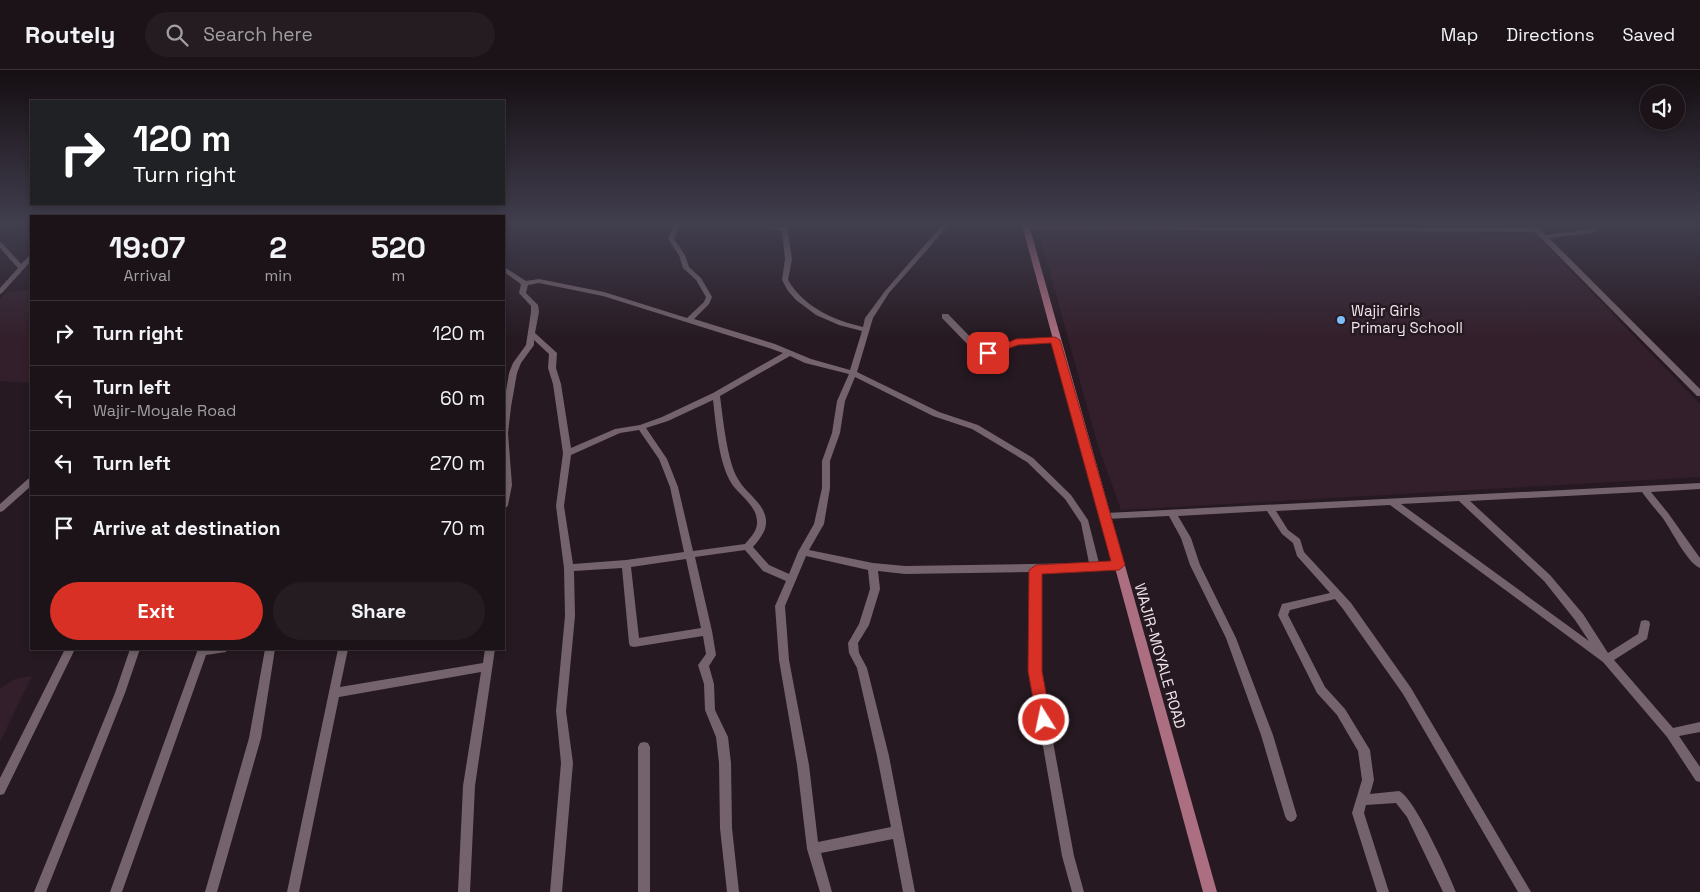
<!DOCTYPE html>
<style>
body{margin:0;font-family:"Space Grotesk",sans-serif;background:#251c22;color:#f1f3f6;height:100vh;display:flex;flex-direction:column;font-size:19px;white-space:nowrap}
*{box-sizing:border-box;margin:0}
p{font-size:16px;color:#a09ea2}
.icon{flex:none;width:28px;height:28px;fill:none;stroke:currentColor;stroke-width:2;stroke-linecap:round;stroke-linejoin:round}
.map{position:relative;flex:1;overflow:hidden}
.details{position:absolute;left:30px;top:145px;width:475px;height:435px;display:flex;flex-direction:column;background:#1c1319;border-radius:0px;box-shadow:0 2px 8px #0003,0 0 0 1px #3a3238}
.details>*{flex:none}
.banner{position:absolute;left:30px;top:30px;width:475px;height:105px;border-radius:0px;box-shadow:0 2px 8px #0003,0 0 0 1px #3a3238;background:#202124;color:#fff;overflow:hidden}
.buttons{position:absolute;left:1640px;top:15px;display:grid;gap:10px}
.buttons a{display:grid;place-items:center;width:45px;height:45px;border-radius:50%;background:#1c1319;box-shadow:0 2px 8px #0003,0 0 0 1px #3a3238;font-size:25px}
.pin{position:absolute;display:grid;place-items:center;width:42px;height:42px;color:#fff;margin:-21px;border-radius:10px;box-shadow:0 2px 8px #0006}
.me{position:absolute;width:55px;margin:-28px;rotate:350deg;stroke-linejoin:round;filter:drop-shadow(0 0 4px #0008)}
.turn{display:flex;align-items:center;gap:18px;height:105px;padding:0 20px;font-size:22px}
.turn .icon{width:65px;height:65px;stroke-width:2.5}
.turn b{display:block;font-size:35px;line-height:42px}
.eta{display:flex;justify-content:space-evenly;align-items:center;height:85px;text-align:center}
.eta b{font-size:30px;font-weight:700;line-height:35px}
.cta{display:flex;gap:10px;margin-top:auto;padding:10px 20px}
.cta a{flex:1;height:58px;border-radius:30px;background:#d93025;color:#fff;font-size:20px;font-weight:700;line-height:58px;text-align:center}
.cta a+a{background:#251c22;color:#f1f3f6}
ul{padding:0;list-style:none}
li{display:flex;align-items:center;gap:15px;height:65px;padding:0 20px;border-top:1px solid #3a3238}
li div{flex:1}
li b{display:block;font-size:19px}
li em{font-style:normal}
header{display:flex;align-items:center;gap:30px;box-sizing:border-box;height:70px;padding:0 25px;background:#1c1319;border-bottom:1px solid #3a3238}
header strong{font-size:24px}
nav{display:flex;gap:28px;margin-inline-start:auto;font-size:18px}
.search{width:350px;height:45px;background:#251c22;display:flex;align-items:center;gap:12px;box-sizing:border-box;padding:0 18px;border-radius:28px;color:#a09ea2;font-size:19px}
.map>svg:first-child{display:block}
.built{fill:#331f2b}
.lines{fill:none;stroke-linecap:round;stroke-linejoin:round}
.minor{fill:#74636c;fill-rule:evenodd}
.major{fill:#ac6e81;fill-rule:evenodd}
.route{fill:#d93025;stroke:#8d1f18}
.poi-dot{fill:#7ebdf9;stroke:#261921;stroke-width:2}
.labels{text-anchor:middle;stroke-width:5;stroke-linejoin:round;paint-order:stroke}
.poi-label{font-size:15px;fill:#efe5ea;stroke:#261921;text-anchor:start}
.street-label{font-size:15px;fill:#efe5ea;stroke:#261921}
</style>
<header>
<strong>Routely</strong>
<div class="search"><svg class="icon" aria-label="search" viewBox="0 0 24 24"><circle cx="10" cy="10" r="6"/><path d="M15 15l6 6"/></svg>Search here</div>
<nav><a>Map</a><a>Directions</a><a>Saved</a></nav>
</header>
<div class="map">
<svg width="1700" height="822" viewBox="0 0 1700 822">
<rect width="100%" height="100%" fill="#261921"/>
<path class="built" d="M 1038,160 L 1537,166 L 1700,334 L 1700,407 L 1121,440 L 1098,376 Z
M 31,219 L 31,313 L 0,311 L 0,229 L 6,223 Z
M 32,606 L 0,672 L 0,619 L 15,609 Z"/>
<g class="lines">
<path class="minor" d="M 674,155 L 680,155 L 674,169 L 685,185 L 689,197 L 701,208 L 712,227 L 709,234 L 694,249 L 775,274 L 811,289 L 850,300 L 862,261 L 839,255 L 816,245 L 796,230 L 788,221 L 782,210 L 785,189 L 782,161 L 759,155 L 772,155 L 781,157 L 781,155 L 787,155 L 792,189 L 788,210 C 804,237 833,250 863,257 L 865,248 L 885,221 L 942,155 L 949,155 L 889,223 L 873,248 L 857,302 L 939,342 L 978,355 L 1033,388 L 1071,425 L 1088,450 L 1099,493 L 1119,491 L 1122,492 L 1124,495 L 1122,498 L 1119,499 L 1095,501 L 1041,502 L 1040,601 L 1074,786 L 1084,822 L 1072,822 L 1062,786 L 1030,601 L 1031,502 L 905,504 L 878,501 L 880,519 L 869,555 L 858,573 L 859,583 L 867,598 L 889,686 L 915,822 L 903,822 L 893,769 L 821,783 L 832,822 L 820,822 L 807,779 L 797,695 L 779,590 L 775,536 L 786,511 L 763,501 L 745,480 L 695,487 L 712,561 L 716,585 L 709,596 L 714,614 L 715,640 L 728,667 L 731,693 L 732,758 L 739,822 L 727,822 L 720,758 L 719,693 L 716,667 L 705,640 L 704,614 L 698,595 L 706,584 L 703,566 L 634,577 L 630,576 L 629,573 L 622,498 L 574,501 L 575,546 L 566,641 L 573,693 L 562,822 L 550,822 L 561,693 L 556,641 L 565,546 L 564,498 L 556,436 L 563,383 L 553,314 L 548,298 L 549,284 L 534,270 L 534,275 L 521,293 L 517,303 L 511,337 L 508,363 L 512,415 L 508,435 L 507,437 L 504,438 L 504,333 L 509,303 L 513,293 L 526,275 L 531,242 L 531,236 L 519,223 L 521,214 L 504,202 L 504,197 L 526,211 L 539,209 L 604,222 L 687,248 L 704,232 L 706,227 L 696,210 L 683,198 L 679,185 L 668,169 ZM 539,213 L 603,226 L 769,278 L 783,283 L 713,323 L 662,347 L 640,355 L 615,359 L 571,378 L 561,314 L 556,298 L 557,283 L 535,263 L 539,242 L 538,235 L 526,223 L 528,215 ZM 790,286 L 805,293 L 849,304 L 837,331 L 832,363 L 822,391 L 822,418 L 814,454 L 798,482 L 789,504 L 769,495 L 753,477 C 759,470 767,461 766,450 C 764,432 746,424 738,409 C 727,391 723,348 720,326 ZM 855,307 L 933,346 L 972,359 L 1027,392 L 1065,429 L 1081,453 L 1089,493 L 905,496 L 873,493 L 809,480 L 824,454 L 830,418 L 830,391 L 840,363 L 845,331 ZM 713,330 C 716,354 718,387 729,409 C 736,424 756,433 757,451 C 758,460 751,467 745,474 L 693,481 L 678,417 L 667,389 L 646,358 L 668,351 ZM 639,360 L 659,389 L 670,417 L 684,482 L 626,490 L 573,494 L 564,436 L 571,385 L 620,363 ZM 806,486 L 868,500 L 870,519 L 859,554 L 848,573 L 849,583 L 857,598 L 877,686 L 891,757 L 818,772 L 809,695 L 789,590 L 785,536 ZM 686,489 L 701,558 L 639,568 L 631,497 Z
M 1025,155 L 1532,158 L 1530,155 L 1536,155 L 1546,165 L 1591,159 L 1595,155 L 1602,155 L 1593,163 L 1549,168 L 1700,319 L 1700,326 L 1697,326 L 1535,162 L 1026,159 L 1023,157 Z
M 0,172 L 2,173 L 21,194 L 29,186 L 31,185 L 31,191 L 2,223 L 0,224 L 0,218 L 18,198 L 0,178 Z
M 942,244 L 948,244 L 980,277 L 988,280 L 1016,270 L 1055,268 L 1059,270 L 1055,272 L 1017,274 L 988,285 L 974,281 L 942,248 Z
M 31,408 L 31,416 L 3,441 L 0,442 L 0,434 L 28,409 Z
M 1700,413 L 1700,419 L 1651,422 L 1668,443 L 1700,488 L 1700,498 C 1687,493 1671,459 1662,447 C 1655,439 1648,430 1642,422 L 1470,431 L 1550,505 L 1583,544 L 1608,583 L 1638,564 L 1641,551 L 1645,550 L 1649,551 L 1650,554 L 1647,569 L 1614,590 L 1673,658 L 1700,652 L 1700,662 L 1679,666 L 1700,697 L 1700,712 L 1696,711 L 1667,667 L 1603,592 L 1390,435 L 1276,441 L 1288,460 L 1300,469 L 1304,482 L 1351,533 L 1411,618 L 1531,822 L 1518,822 L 1403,624 L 1343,539 L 1335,529 L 1290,540 L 1288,545 L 1325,617 L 1345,639 L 1370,680 L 1374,710 L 1370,724 L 1399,721 C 1414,727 1449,804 1456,822 L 1443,822 L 1407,747 L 1396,733 L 1366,735 L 1364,743 L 1389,822 L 1377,822 L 1352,743 L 1362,710 L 1358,681 L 1337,645 L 1317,623 L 1278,545 L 1282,534 L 1330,523 L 1297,486 L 1293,473 L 1282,464 L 1267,441 L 1178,446 L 1191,468 L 1200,495 L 1236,568 L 1273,665 L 1297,746 L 1295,750 L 1291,752 L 1287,750 L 1285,746 L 1261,665 L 1226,568 L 1190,495 L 1181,468 L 1169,446 L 1106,449 L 1103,448 L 1101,446 L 1103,444 L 1106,443 ZM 1459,431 L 1544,511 L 1575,550 L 1589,571 L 1401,434 Z
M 65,579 L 75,579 L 4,724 L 0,725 L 0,708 Z
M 130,579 L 140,579 L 125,623 L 46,822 L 34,822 L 115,623 Z
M 198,579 L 227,579 L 226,582 L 206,585 L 122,822 L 110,822 Z
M 265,579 L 275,579 L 261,668 L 217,822 L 205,822 L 249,668 Z
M 338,579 L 348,579 L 340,617 L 483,593 L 485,579 L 495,579 L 475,716 L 470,822 L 458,822 L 463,716 L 481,602 L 339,627 L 299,822 L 287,822 Z
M 644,672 L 648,673 L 650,677 L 650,822 L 638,822 L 638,677 L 640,673 Z"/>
<path class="major" d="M 1022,155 L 1029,155 L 1217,822 L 1203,822 Z"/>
</g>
<linearGradient id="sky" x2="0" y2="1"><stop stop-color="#150e12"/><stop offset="0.57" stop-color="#413e4e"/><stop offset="1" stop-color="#413e4e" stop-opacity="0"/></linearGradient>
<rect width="1700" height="270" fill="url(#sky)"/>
<path class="route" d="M 1055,267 L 1060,270 L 1125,495 L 1119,500 L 1042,504 L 1042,601 L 1051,650 L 1049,655 L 1044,657 L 1039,655 L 1037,650 L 1028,601 L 1029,500 L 1036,495 L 1111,491 L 1051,273 L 1018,275 L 988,286 L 983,283 L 1016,269 Z"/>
<circle class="poi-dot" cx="1341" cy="250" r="5"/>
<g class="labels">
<g class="poi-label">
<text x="1351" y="246">Wajir Girls<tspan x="1351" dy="17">Primary Schooll</tspan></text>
</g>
<g class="street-label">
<text transform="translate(1160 586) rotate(74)" y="5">WAJIR-MOYALE ROAD</text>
</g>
</g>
</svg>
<div class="buttons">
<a><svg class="icon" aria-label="sound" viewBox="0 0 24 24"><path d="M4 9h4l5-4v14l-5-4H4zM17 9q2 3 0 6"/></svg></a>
</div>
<div class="pin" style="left:988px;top:283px;background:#d93025"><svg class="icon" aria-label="arrive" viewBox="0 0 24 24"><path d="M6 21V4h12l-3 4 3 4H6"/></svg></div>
<svg class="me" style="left:1044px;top:650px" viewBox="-20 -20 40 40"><circle r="17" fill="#d93025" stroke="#fff" stroke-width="3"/><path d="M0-11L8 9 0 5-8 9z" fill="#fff"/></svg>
<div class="banner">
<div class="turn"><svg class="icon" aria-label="right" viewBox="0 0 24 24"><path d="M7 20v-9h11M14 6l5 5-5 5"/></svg><div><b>120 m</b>Turn right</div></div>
</div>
<section class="details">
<div class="eta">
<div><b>19:07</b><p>Arrival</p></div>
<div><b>2</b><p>min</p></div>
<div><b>520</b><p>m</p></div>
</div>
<ul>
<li><svg class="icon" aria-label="right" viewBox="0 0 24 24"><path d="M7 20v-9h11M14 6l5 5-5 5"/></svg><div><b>Turn right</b></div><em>120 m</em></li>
<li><svg class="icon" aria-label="left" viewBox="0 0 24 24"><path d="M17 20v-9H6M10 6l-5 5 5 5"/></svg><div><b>Turn left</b><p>Wajir-Moyale Road</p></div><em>60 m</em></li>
<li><svg class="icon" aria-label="left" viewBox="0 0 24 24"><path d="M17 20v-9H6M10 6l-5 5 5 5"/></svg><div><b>Turn left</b></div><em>270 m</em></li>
<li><svg class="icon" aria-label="arrive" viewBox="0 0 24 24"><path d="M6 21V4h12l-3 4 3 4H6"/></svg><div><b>Arrive at destination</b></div><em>70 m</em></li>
</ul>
<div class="cta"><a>Exit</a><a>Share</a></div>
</section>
</div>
